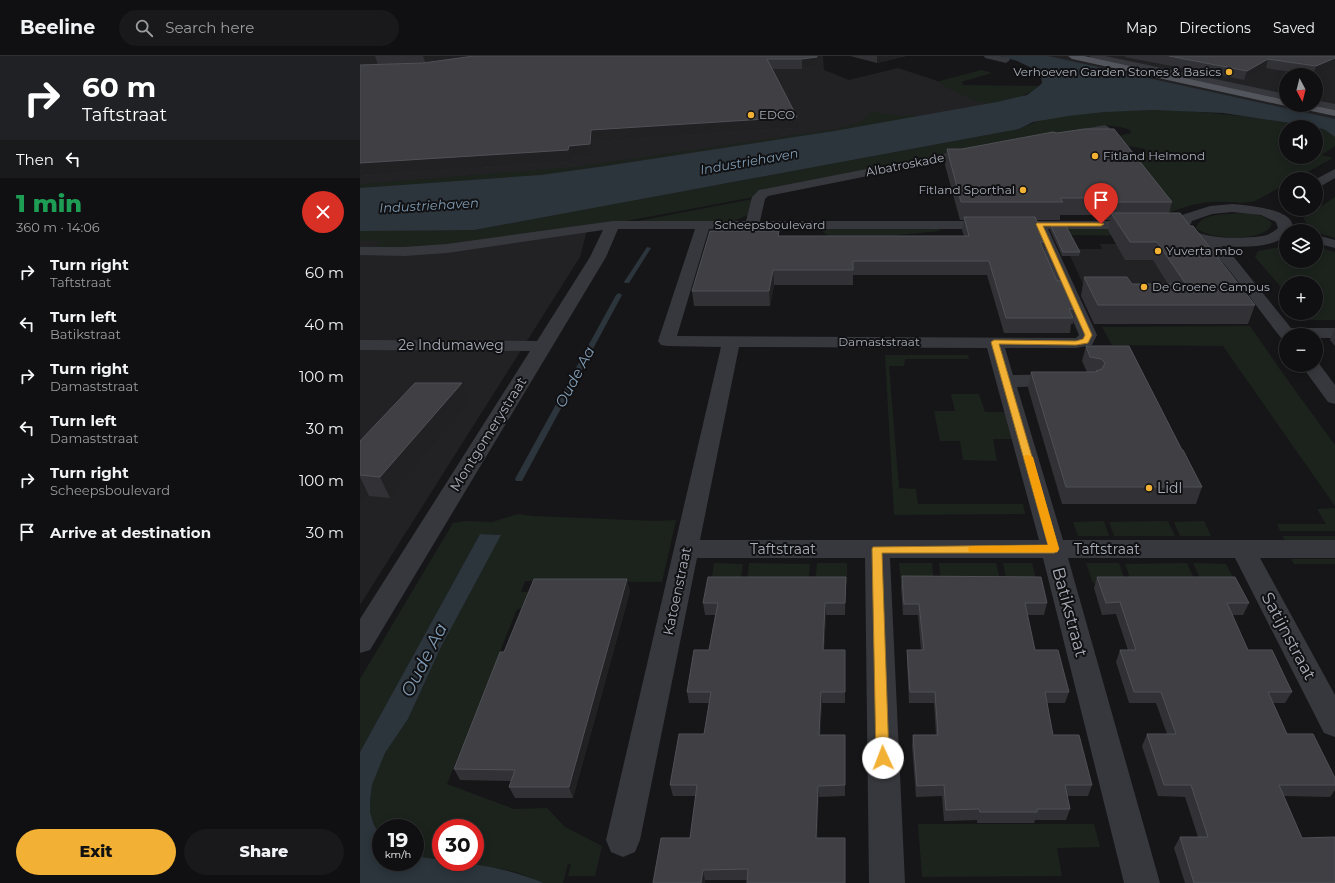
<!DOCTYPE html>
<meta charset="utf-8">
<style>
body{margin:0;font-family:Montserrat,sans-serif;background:#19191b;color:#f1f3f6;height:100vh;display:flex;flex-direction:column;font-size:15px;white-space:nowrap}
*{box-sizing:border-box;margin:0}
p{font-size:13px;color:#9c9d9f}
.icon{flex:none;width:22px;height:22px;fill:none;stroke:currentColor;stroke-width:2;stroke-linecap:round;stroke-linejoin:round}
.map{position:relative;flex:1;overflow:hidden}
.drawer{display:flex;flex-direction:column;background:#101012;width:360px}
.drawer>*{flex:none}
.guide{background:#202124;color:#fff;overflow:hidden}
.needle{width:26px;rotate:173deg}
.controls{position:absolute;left:919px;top:12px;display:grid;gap:8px}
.controls a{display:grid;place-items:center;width:44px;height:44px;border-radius:50%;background:#101012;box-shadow:0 2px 10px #0003,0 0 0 1px #303032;font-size:20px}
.speed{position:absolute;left:12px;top:763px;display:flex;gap:8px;font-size:20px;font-weight:700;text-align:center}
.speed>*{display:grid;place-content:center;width:52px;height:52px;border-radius:50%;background:#101012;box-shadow:0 2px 10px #0003,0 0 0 1px #303032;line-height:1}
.speed small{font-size:10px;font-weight:400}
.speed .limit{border:6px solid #d22;background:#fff;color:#111}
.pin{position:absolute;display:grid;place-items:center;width:34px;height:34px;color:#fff;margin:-41px -17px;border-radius:50% 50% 50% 0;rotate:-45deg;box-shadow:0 0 4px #0007}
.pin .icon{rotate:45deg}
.me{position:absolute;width:44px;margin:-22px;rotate:358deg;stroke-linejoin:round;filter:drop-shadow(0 0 3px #0008)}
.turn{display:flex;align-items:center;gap:14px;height:84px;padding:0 16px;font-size:18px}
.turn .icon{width:52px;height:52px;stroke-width:2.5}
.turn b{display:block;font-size:28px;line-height:34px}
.then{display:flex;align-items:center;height:38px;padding:0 16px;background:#0003;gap:8px;font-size:15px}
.round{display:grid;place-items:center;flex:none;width:42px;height:42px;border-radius:21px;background:#19191b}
.overview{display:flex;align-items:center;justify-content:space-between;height:68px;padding:0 16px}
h1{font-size:24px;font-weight:800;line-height:30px;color:#1e9e55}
.primary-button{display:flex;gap:8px;margin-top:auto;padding:8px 16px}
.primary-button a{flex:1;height:46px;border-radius:24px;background:#f2b134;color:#111;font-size:16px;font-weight:800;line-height:46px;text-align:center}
.primary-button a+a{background:#19191b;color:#f1f3f6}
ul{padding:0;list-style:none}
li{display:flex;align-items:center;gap:12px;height:52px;padding:0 16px}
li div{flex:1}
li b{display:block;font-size:15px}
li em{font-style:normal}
header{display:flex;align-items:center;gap:24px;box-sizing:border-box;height:56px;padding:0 20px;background:#101012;border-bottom:1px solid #303032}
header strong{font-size:19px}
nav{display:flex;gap:22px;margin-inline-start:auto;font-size:14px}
.search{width:280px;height:36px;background:#19191b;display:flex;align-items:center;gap:10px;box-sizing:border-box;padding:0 14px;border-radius:22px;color:#9c9d9f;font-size:15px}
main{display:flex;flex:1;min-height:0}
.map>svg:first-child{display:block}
.built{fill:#222225;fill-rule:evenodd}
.green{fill:#1c231d}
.water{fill:#2c353c}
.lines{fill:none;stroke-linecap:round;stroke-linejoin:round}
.stream{fill:#2c353c;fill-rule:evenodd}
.minor{fill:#37383d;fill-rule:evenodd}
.major{fill:#53555c;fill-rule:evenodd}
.wall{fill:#323236}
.shaded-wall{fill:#212124}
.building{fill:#3f3f44;stroke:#4f5156}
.route{fill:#f2b134;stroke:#9d7322}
.slow{fill:#f59e0b}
.poi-dot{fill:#f2b134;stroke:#111113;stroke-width:1.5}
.labels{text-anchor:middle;stroke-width:4;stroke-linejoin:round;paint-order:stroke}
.far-poi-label{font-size:12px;fill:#a8adb8;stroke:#111113;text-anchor:start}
.far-street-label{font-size:12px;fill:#a8adb8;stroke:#111113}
.far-water-label{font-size:13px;font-style:italic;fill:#7f9bb3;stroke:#111113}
.street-label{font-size:14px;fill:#a8adb8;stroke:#111113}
.poi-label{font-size:14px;fill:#a8adb8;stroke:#111113;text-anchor:start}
.water-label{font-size:15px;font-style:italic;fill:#7f9bb3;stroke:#111113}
.near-street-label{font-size:17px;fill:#a8adb8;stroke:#111113}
.near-water-label{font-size:18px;font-style:italic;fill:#7f9bb3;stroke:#111113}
</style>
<header>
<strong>Beeline</strong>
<div class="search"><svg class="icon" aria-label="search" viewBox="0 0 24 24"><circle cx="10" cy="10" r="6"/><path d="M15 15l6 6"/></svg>Search here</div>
<nav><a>Map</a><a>Directions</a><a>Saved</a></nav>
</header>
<main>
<section class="drawer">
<div class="guide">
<div class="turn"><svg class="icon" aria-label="right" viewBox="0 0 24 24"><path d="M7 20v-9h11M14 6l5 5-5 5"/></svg><div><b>60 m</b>Taftstraat</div></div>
<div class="then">Then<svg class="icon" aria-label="left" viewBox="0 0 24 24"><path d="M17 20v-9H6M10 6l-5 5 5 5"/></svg></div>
</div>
<div class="overview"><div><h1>1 min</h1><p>360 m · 14:06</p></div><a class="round" style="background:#d93025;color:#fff"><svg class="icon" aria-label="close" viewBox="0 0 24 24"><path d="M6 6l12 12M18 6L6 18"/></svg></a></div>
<ul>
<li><svg class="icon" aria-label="right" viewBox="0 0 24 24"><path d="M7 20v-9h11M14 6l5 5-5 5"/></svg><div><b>Turn right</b><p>Taftstraat</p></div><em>60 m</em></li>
<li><svg class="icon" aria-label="left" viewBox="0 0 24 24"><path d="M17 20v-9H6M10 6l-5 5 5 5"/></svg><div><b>Turn left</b><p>Batikstraat</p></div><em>40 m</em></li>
<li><svg class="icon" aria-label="right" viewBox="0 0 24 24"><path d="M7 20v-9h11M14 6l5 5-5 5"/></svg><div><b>Turn right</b><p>Damaststraat</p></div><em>100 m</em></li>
<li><svg class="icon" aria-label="left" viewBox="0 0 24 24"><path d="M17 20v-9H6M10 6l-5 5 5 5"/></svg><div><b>Turn left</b><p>Damaststraat</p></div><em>30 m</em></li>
<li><svg class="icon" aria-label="right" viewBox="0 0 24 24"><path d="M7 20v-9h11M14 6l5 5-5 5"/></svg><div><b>Turn right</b><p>Scheepsboulevard</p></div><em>100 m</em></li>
<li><svg class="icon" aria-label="arrive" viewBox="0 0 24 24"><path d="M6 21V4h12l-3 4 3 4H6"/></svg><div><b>Arrive at destination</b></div><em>30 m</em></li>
</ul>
<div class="primary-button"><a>Exit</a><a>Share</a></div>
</section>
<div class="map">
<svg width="975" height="827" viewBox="0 0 975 827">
<rect width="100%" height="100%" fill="#161618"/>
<path class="built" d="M 0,0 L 463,0 L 464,14 L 489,24 L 538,12 L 653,50 L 230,163 L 220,201 L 0,549 Z
M 657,0 L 975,0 L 975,66 ZM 926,19 L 956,19 L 956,49 L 926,49 Z
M 740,188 L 814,188 L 871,268 L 741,268 L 707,193 L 742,193 Z"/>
<path class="green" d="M 621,14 L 632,17 L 604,25 L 602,26 L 603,29 L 679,30 C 670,39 641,49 627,48 C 620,47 586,32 579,27 L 580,25 Z
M 793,54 C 846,55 898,61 950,71 L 926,71 L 926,101 L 956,101 L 956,72 L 965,74 L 975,81 L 975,90 L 962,99 L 973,102 L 935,123 L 926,123 L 926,128 L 895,145 C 885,148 874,146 864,146 C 844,145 825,150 806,158 L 772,100 L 786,93 L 761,89 L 759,80 L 771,77 L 770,74 L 761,71 L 745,69 L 413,132 L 394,141 L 261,166 L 212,170 L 120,186 L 92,189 L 13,192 L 20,185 L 0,185 L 0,175 L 114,174 L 659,73 C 697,54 751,55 793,54 Z
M 512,56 L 543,60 L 552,59 L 557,61 L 474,75 L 181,119 L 0,132 L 0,128 L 214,111 L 477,73 L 500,66 Z
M 975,141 L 975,182 L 952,175 L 943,162 Z
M 393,143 L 388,159 L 374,165 L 278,165 Z
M 867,158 C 881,157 902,155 912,167 C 908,187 848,184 836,172 C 840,159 857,159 867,158 Z
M 457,172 L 579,172 L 580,175 L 476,185 Z
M 696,172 L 794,172 L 799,180 L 700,179 Z
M 926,190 L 926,205 L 956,205 L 956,190 L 975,196 L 975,264 L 950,264 L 944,257 L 956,257 L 956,227 L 926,227 L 926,237 L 895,201 L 898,195 Z
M 890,270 L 934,333 L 975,389 L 975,450 L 863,290 L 752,289 L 742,271 Z
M 525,299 L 608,299 L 609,303 L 545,303 L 544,310 L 529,310 L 539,432 L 556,433 L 558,448 L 663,448 L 665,458 L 534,459 Z
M 591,338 L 619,338 L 625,356 L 655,356 L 663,383 L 633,383 L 637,405 L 603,404 L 600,385 L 580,385 L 574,355 L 595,355 Z
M 975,452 L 975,475 L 920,475 L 917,468 L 966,468 L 957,453 Z
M 158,458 L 173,460 L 296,465 L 316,464 L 302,526 L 165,525 L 161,536 L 175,536 L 169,552 L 157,553 L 87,728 L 154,753 L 187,752 L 205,771 L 242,790 L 235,820 L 208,820 L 211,808 L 208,808 L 203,827 L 184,827 L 156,816 L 130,811 L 92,806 L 115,806 L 115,772 L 81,772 L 81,804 L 55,800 L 55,772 L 21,772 L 21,780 L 14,769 L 10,756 L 10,745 L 12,729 L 16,718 L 25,697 L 48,663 L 81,591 L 140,479 L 120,478 L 0,696 L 0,623 L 93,467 L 107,465 L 132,466 Z
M 744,465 L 749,480 L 718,480 L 713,466 Z
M 808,465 L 815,480 L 754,480 L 749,466 Z
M 844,465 L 851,480 L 820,480 L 814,466 Z
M 922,480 L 975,480 L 975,487 L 926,487 Z
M 931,503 L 975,503 L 975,508 L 934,508 Z
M 354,507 L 383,508 L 380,527 L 351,527 Z
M 389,507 L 450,508 L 448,527 L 387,527 Z
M 457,507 L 487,507 L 487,527 L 455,527 Z
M 539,507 L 572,507 L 574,527 L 541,527 Z
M 579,507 L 636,507 L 641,527 L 581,527 Z
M 643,507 L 672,507 L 677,527 L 647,527 Z
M 726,507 L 759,507 L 766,527 L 733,527 Z
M 827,507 L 836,527 L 772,527 L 765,508 Z
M 833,507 L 866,508 L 876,527 L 842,527 Z
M 558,768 L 734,768 L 740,791 L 697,792 L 702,820 L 562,821 Z"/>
<path class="water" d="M 640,0 L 688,0 L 975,63 L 975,81 L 965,74 L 956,71 L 863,57 L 793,54 L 744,56 L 708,60 L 673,66 L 659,73 L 114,174 L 0,175 L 0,132 L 181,119 L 246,110 L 474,75 L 637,46 L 667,39 L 679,30 L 682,27 L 681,19 L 676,14 L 657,5 Z
M 120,478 L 141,479 L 81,591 L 48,663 L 25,697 L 12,729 L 10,745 L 10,756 L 14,769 L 21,780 L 21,806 L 55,806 L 55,800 L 81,804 L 81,806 C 117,806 151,814 184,827 L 0,827 L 0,696 Z"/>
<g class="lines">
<path class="stream" d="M 287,191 L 291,192 L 269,227 L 265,227 L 264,226 Z
M 259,237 L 262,239 L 163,423 L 162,425 L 156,425 L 155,423 L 256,239 Z"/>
<path class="minor" d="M 624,0 L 640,0 L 649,2 L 650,4 L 646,7 L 625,2 Z
M 729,0 L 745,0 L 926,38 L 926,44 L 733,3 Z
M 956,44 L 975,48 L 975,54 L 952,49 L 956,49 Z
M 745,69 L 750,72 L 749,74 L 707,82 L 701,79 L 707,76 Z
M 614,92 L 618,94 L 620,96 L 618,98 L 408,140 L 405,143 L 400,165 L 779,165 L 784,166 L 786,169 L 784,172 L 779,173 L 688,173 L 737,279 L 732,289 L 716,292 L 645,292 L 653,319 L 699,318 L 706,320 L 709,324 L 706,328 L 699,330 L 657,331 L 703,484 L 975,484 L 975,502 L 900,502 L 975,639 L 975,681 L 964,677 L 875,502 L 708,502 L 800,827 L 764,827 L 683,502 L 530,502 L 545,827 L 509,827 L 505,502 L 337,502 L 280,784 L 275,796 L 263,801 L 251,796 L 246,784 L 361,291 L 307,290 L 301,289 L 298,285 L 335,173 L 258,173 L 246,201 L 10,594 L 0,597 L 0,563 L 170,295 L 0,294 L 0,284 L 177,285 L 230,201 L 243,174 L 87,197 L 44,200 L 0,199 L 0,191 L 44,191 L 87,188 L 253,165 L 386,165 L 392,141 L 399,134 ZM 349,173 L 674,173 L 719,279 L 716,282 L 317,280 ZM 379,291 L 627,292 L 679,484 L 340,484 Z
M 975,113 L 975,122 L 956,133 L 956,123 Z
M 872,148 C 884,149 942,153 931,175 L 926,175 L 926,180 C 909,193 881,191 861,190 L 873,200 L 931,272 L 975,272 L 975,282 L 956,282 L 956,279 L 926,279 L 926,284 L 922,283 C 902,258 884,232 864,208 C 858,201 850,196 844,189 C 836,181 820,188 816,169 L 822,159 L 850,150 ZM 872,156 L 901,159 L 916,166 L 918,172 C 915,175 911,177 907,179 C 894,183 834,185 830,169 L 832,165 L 852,158 Z
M 956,179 L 975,184 L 975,192 L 956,187 Z
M 957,305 L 975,329 L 975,348 L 968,346 L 941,309 L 956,309 Z"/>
<path class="major" d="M 708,0 L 724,0 L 926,44 L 926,49 L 930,49 L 926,50 L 712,3 Z
M 931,49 L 951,49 L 975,54 L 975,60 L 932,51 Z"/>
</g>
<path class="wall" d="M 15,0 L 458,0 L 457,11 L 442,13 L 412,13 L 438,72 L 234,86 L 232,100 L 211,102 L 211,106 L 0,120 L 0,9 L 18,9 Z
M 490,0 L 546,0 L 517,7 Z
M 765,0 L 975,0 L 954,19 L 949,19 L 906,12 L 884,24 L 765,1 Z
M 587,93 L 812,146 L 809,157 L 895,249 L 888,268 L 734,268 L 721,240 L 724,221 L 772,228 L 808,228 L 793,204 L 765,204 L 748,174 L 750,164 L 741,164 L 739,159 L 700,159 L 700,164 L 676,164 L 686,186 L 685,196 L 697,225 L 716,253 L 713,268 L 711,268 L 710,277 L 644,277 L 627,219 L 493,219 L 493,229 L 414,229 L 410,250 L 334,250 L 332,235 L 419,175 L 419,180 L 604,180 L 602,174 L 604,164 L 600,164 L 585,109 Z
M 691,170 L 720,196 L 719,200 L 702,200 L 690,174 Z
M 975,271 L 975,290 L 970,284 Z
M 726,290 L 769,290 L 822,394 L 842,431 L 836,448 L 702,448 L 668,332 L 671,316 L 727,316 L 722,305 Z
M 110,347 L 30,442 L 9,440 L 0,450 L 0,385 Z
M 542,520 L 687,547 L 684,559 L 667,559 L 675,594 L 709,636 L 705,647 L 687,647 L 693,679 L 732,729 L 728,740 L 707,740 L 710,753 L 706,764 L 675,764 L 674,767 L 617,767 L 617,764 L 584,765 L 582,740 L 556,741 L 552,690 L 553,679 L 576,679 L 574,647 L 549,647 L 547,606 L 547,594 L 561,594 L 558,559 L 543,559 L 541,532 Z
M 486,521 L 485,559 L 466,559 L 464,594 L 485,594 L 485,647 L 462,647 L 460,679 L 485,679 L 485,740 L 459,741 L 387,824 L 345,824 L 345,827 L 293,827 L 330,782 L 336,740 L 313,740 L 310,729 L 344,678 L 349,647 L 329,647 L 327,636 L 349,594 L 355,559 L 345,559 L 343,547 Z
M 737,521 L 889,547 L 883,559 L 872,559 L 888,594 L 932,636 L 925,647 L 913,647 L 927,678 L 975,722 L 975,734 L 970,741 L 924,740 L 942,782 L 975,827 L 825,827 L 814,792 L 820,781 L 838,781 L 825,741 L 798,740 L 782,690 L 787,678 L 807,678 L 796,647 L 769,647 L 756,606 L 760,594 L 768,594 L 756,558 L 742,559 L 734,532 Z
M 270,535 L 213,742 L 155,742 L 149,731 L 151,725 L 100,724 L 94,713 L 144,596 Z"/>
<path class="shaded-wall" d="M 63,0 L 124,0 L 66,8 Z
M 458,0 L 457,11 L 442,13 L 442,3 Z
M 517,0 L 546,0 L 517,7 Z
M 975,2 L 975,10 L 953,19 L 956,10 Z
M 908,3 L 906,12 L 884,24 L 887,15 Z
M 437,61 L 438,72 L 234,86 L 232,100 L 211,102 L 211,106 L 0,120 L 0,107 L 209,90 L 231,74 Z
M 413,214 L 414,229 L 410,250 L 409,235 Z
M 102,327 L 110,347 L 30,442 L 20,421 Z
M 0,421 L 9,440 L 0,450 Z
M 267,523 L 270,535 L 213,742 L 209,731 Z
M 465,547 L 466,559 L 463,606 L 463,594 Z
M 461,636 L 462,647 L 460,690 L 459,679 Z
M 458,730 L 459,741 L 457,792 L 456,782 Z
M 343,814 L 345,824 L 345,827 L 341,827 Z"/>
<path class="building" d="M 114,0 L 457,0 L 457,1 L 442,3 L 407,3 L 437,61 L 231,74 L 230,88 L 209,90 L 208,94 L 0,107 L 0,9 L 63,7 Z
M 809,0 L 975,0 L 975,2 L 956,10 L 908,3 L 887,15 Z
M 724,73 L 754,73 L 812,146 L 745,146 L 742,142 L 700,142 L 703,146 L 601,146 L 587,93 L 602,93 L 693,76 L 697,77 Z
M 751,157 L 820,157 L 830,170 L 833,170 L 895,249 L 738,249 L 724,221 L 767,221 L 772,228 L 826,228 L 797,186 L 770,186 Z
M 604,161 L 675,161 L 686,186 L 680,186 L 697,225 L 704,225 L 716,253 L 709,253 L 713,262 L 646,262 L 629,205 L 493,205 L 493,214 L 413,214 L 409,235 L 332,235 L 350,175 L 419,175 L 418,180 L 609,180 Z
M 691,170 L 706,170 L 720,196 L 703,196 Z
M 726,290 L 769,290 L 822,394 L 823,394 L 842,431 L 706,431 L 671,316 L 737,316 L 736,315 L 742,313 L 745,307 L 741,303 L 730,301 Z
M 55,327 L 102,327 L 20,421 L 0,419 L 0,385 Z
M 542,520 L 681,521 L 687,547 L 665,547 L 675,594 L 698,594 L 709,636 L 685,636 L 693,679 L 719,679 L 732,729 L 705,729 L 710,753 L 677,753 L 677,756 L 620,756 L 619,753 L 586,754 L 584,729 L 557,730 L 553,679 L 578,679 L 575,636 L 550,636 L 547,594 L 564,594 L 559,548 L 544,548 Z
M 348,521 L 486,521 L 485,547 L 465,547 L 463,594 L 485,594 L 485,636 L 461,636 L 459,679 L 485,679 L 485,729 L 458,730 L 456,782 L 485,782 L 485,827 L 387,827 L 388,813 L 343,814 L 341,827 L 293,827 L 301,782 L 330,782 L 337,729 L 310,729 L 319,678 L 344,678 L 351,636 L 327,636 L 334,594 L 349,594 L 358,547 L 343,547 Z
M 737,521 L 875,521 L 889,547 L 867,547 L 888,594 L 912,594 L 932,636 L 908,636 L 927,678 L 953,678 L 975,722 L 975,729 L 919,729 L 942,782 L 975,781 L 975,827 L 834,827 L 820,781 L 848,781 L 831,729 L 804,729 L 787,678 L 816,678 L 801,636 L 774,636 L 760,594 L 776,594 L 760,546 L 746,547 Z
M 174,523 L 267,523 L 209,731 L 149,731 L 155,714 L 94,713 L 140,596 L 144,596 Z"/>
<path class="route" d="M 677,167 L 741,167 L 744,168 L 741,170 L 683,170 L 732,279 L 728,287 L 716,289 L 639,288 L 699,493 L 697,496 L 694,497 L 522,497 L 529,702 L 527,706 L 523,708 L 518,706 L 516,702 L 512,493 L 513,491 L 688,489 L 631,286 L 634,284 L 716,285 L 723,283 L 725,279 L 676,168 Z"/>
<path class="slow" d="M 665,399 L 668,399 L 673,401 L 699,493 L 697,496 L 609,496 L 608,493 L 609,491 L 613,490 L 688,489 L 664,401 Z"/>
<g class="poi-dot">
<circle cx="869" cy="16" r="4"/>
<circle cx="391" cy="59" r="4"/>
<circle cx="735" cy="100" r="4"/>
<circle cx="663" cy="134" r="4"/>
<circle cx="798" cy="195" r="4"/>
<circle cx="784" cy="231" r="4"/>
<circle cx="789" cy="432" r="4"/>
</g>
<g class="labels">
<g class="far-poi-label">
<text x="861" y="20" text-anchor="end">Verhoeven Garden Stones &amp; Basics</text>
<text x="399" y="63">EDCO</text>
<text x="743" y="104">Fitland Helmond</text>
<text x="655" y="138" text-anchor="end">Fitland Sporthal</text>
<text x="806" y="199">Yuverta mbo</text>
<text x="792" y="235">De Groene Campus</text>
</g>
<g class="far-street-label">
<text transform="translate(545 109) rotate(-11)" y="4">Albatroskade</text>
<text x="410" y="173">Scheepsboulevard</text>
<text x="519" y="290">Damaststraat</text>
</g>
<g class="far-water-label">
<text transform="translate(389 105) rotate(-10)" y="5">Industriehaven</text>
<text transform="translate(69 149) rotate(-3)" y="5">Industriehaven</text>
</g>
<g class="street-label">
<text x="91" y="294">2e Indumaweg</text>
<text transform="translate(128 378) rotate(-58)" y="5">Montgomerystraat</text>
<text x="423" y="498">Taftstraat</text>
<text x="747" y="498">Taftstraat</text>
<text transform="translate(317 535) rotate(-78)" y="5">Katoenstraat</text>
</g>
<g class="poi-label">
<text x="797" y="437">Lidl</text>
</g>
<g class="water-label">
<text transform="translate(215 321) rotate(-62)" y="5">Oude Aa</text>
</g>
<g class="near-street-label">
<text transform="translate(710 556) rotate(75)" y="6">Batikstraat</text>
<text transform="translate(929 580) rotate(62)" y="6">Satijnstraat</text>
</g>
<g class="near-water-label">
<text transform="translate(64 604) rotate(-63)" y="6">Oude Aa</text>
</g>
</g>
</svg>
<div class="controls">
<a><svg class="needle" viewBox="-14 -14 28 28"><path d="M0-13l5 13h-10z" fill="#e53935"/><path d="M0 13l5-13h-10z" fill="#9c9d9f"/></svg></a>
<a><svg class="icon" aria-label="sound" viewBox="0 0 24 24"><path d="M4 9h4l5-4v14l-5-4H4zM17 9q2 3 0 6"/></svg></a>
<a><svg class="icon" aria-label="search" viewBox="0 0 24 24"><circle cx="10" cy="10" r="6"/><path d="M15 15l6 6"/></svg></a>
<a><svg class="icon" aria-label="layers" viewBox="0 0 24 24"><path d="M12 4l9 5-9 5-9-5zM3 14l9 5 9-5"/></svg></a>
<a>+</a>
<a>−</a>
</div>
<div class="speed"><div>19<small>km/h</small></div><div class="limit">30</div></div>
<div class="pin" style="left:741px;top:168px;background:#d93025"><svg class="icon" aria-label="arrive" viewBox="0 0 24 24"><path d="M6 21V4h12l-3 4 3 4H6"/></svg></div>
<svg class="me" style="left:523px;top:702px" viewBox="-20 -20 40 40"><circle r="19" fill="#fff"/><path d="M0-13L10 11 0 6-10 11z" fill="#f2b134"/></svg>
</div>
</main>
